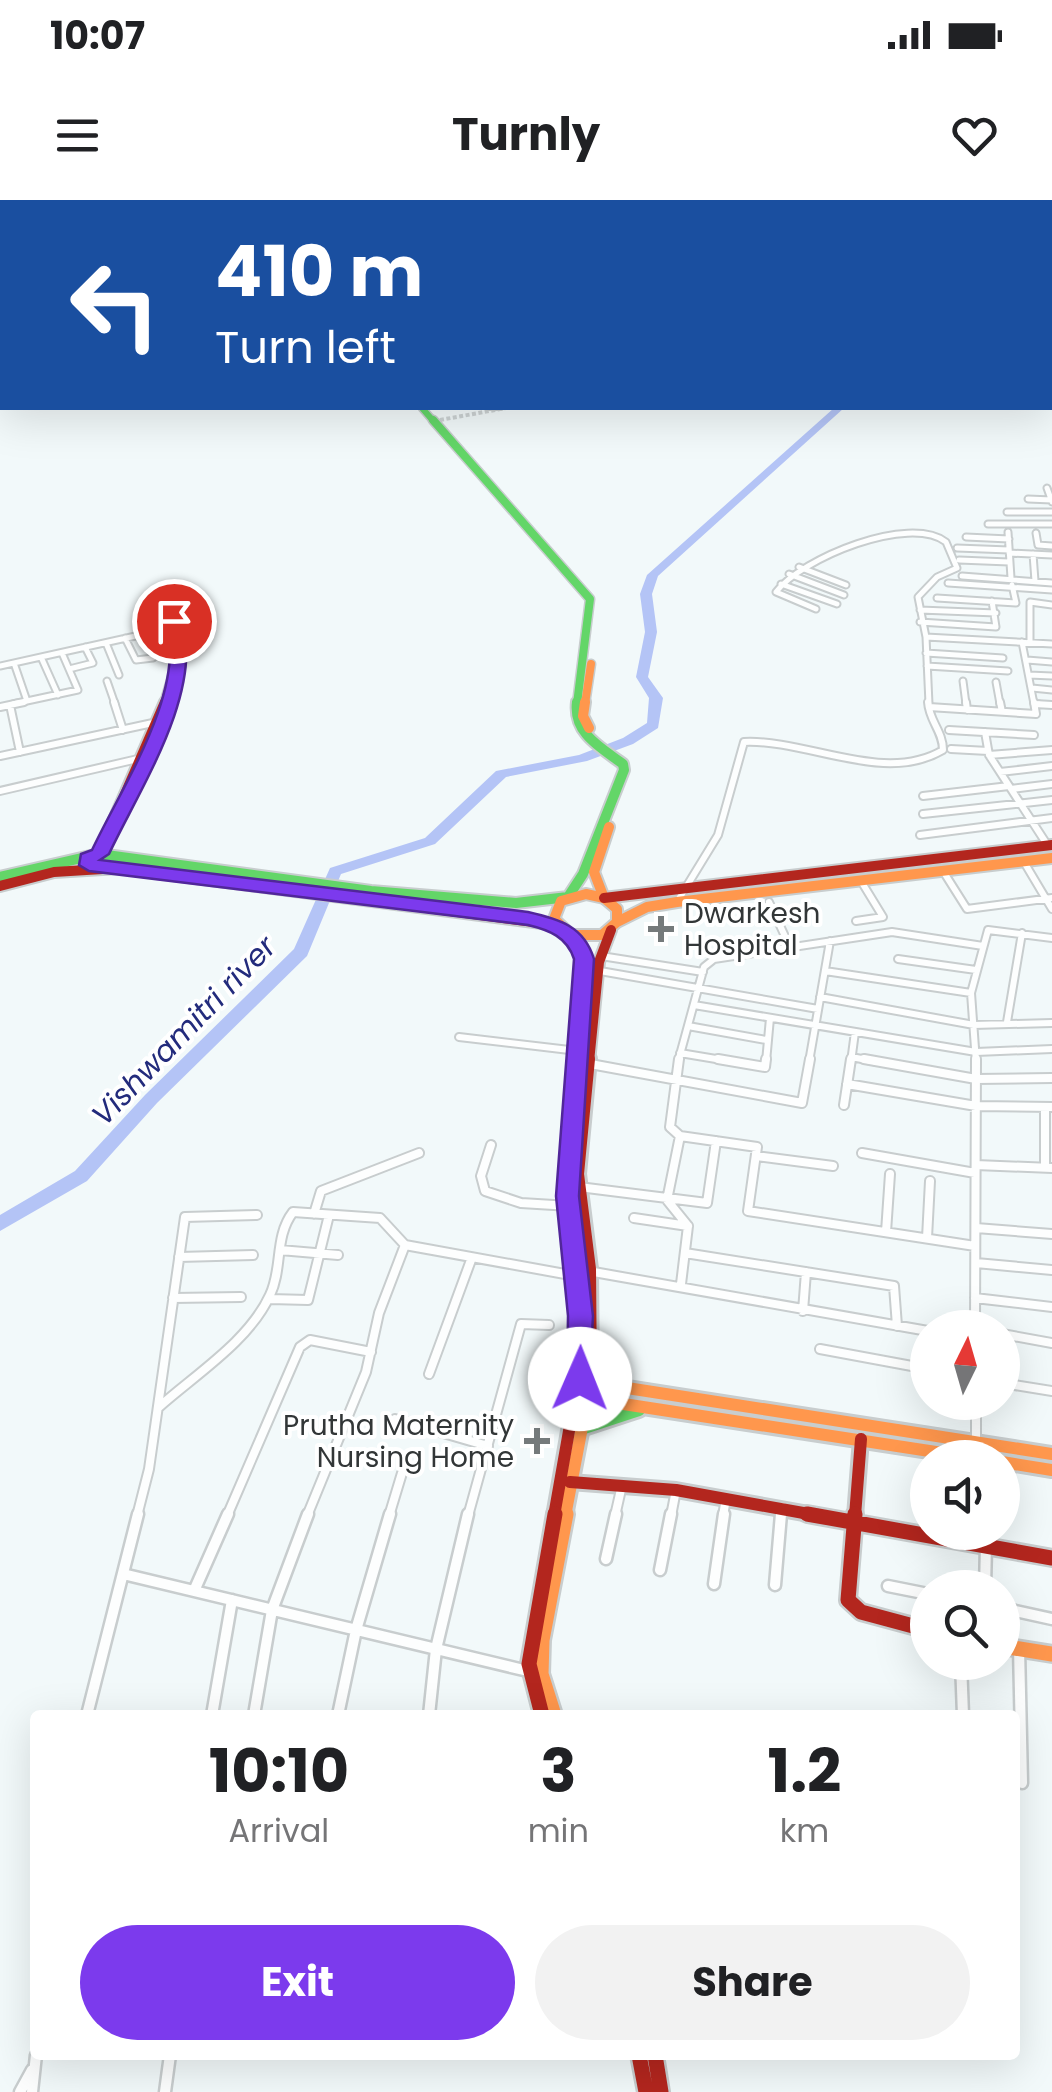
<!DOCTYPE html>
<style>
body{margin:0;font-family:Poppins,sans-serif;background:#f2f2f2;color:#202124;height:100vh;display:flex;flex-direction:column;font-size:38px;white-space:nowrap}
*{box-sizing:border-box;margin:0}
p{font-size:32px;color:#757577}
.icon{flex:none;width:55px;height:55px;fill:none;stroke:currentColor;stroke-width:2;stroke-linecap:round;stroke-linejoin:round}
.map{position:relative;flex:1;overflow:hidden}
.drawer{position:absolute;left:30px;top:1510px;width:990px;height:350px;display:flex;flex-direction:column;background:#fff;border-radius:10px;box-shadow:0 10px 40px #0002}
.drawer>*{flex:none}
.banner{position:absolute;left:0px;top:0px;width:1052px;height:210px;box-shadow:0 10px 40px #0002;background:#1a4fa0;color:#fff;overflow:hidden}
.needle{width:65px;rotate:5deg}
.buttons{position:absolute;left:910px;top:1110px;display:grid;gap:20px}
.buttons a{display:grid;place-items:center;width:110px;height:110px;border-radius:50%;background:#fff;box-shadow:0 10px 40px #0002;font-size:50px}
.pin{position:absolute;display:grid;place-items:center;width:85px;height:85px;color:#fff;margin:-42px;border:5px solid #fff;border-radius:50%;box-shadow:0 2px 10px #0007}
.me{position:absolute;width:110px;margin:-55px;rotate:1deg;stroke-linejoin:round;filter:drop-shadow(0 0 8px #0008)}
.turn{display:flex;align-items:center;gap:35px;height:210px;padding:0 50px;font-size:45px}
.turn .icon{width:130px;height:130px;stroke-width:2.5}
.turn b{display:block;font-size:70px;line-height:85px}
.eta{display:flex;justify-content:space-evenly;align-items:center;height:170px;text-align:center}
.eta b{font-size:60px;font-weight:700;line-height:70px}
.button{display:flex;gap:20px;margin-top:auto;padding:20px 50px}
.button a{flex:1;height:115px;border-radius:60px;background:#7c3aed;color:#fff;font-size:40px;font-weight:700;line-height:115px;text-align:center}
.button a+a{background:#f2f2f2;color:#202124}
.status{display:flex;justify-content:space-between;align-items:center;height:70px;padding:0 50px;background:#fff;direction:ltr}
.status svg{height:28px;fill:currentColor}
header{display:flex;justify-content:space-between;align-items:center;height:130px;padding:0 50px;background:#fff;font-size:45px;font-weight:700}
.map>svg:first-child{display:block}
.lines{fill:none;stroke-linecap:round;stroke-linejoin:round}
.river{fill:#b4c4f6;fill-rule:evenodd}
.street-tunnel{stroke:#ccd2d3;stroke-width:4;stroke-dasharray:4 2.5;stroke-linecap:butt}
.street-far4-casing{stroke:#c8cdce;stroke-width:6}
.street-far3-casing{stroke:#c8cdce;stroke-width:9}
.street-far2-casing{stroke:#c8cdce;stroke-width:10}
.street-far1-casing{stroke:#c8cdce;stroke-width:12}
.street-casing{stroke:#c8cdce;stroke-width:15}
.fast-far3-casing{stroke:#c8cdce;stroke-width:9}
.fast-far2-casing{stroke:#c8cdce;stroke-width:11}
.fast-far1-casing{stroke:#c8cdce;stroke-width:14}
.fast-casing{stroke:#c8cdce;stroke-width:18}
.slow-far3-casing{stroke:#c8cdce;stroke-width:11}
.slow-far2-casing{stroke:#c8cdce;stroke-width:14}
.slow-far1-casing{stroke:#c8cdce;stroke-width:18}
.slow-casing{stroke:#c8cdce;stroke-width:20}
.jam-far3-casing{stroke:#c8cdce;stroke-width:11}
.jam-far2-casing{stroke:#c8cdce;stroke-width:14}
.jam-far1-casing{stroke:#c8cdce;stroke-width:18}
.jam-casing{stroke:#c8cdce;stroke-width:20}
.street-far4{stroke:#fdfefe;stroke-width:4}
.street-far3{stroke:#fdfefe;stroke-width:5}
.street-far2{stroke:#fdfefe;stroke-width:6}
.street-far1{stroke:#fdfefe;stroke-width:8}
.street{stroke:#fdfefe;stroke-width:10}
.fast-far3{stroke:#63d668;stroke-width:6}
.fast-far2{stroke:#63d668;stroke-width:8}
.fast-far1{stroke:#63d668;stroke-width:10}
.fast{stroke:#63d668;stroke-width:12}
.slow-far3{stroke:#ff974d;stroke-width:8}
.slow-far2{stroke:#ff974d;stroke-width:10}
.slow-far1{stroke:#ff974d;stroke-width:12}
.slow{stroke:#ff974d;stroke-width:15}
.jam-far3{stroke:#b3261e;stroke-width:8}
.jam-far2{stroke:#b3261e;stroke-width:10}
.jam-far1{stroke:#b3261e;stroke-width:12}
.jam{stroke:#b3261e;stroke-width:15}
.route{fill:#7c3aed;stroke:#51269a;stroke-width:2.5}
.poi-dot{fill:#757a7b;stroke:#fff;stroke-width:4}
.labels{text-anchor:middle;stroke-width:8;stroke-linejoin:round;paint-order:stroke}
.poi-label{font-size:28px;fill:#323637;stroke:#fff;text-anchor:start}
.water-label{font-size:30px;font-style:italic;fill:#232b7c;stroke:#fff}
</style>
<div class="status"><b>10:07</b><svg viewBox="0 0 49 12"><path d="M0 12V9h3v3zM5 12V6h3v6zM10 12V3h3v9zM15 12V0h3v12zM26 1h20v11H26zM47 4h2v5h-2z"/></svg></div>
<header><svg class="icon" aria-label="menu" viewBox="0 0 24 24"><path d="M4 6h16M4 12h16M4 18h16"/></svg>Turnly<svg class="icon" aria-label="heart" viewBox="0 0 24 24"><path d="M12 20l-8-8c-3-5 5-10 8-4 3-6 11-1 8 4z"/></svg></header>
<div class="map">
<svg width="1052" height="1892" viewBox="0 0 1052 1892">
<rect width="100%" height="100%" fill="#f2f9fa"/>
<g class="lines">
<path class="river" d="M 1050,68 L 1052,68 L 1052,74 L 1050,74 Z
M 834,208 L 844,208 L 658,376 L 652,394 L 657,432 L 648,477 L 663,498 L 658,528 L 633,544 L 587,561 L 506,577 L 435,644 L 341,674 L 307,756 L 157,903 L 87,981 L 0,1031 L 0,1015 L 75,971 L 145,895 L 294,749 L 330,668 L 425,638 L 496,571 L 579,555 L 623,538 L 647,523 L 649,498 L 636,477 L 645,432 L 640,394 L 647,375 Z"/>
<path class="street-tunnel" d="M 440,220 L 506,208"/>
<defs>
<path id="street-far4" d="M 468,0 L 495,2
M 566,0 L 599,2
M 0,2 L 4,0
M 727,2 L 743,2
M 1050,15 L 1052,22
M 487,208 L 501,208"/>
<path id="street-far3" d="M 1047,288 L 1052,302
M 1028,299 L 1052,300
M 1007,312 L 1052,312
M 988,324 L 1052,324
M 1008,332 L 1011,378
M 1036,333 L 1038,345 L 1052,346
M 966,337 L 1009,339
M 957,348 L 1009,350
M 1009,353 L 1052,355
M 1033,354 L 1035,381
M 959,360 L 1009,362
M 799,367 L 846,385
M 789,374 L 844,395
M 962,376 L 1052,383
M 948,383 L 1052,390
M 781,384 L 837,404
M 937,398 L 1016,403 L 1012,385
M 816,409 L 776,392 C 802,358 909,314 946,342 L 957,368 L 937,377 L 918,397 L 926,437 L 929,504
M 920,410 L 996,413
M 920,422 L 996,427 L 992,401
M 926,437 L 1052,444
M 125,438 L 136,460 L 153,458
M 1022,442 L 1034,504
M 1030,442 L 1030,402 L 1052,405
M 106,443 L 119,475
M 926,453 L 1003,458
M 41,457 L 58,495
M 1027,460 L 1052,462
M 14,463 L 27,501
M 0,466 L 176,427
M 927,466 L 1008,471
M 69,469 L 93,463 L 85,447
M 1029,475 L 1052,476
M 107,481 L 115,504
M 963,481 L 966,504
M 996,482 L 1000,504
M 1032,488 L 1052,490
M 13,504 L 78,490 L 62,453
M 1035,504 L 1039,504"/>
<path id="street-far2" d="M 114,502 L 123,530
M 966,502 L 967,510
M 1000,502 L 1002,512
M 1035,504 L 1052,505
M 10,505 L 20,552
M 0,507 L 24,502
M 929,507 L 1036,514 L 1034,502
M 949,530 L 1034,535
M 985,532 L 989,555 L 1048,646
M 951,549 L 988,551
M 989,555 L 1052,550
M 0,556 L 162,521
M 1000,572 L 1052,566
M 1011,589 L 1052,584
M 0,591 L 142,558
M 923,596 L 1009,586
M 923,614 L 1052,600
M 920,635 L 1052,618
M 1024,662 L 1052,709
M 943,671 L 967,709 L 1052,698
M 677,702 L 718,635 L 744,542 C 808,539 884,585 943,550 C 943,531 929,521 928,502
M 769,702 L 790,747
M 856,721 L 883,717 L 861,681
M 601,756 L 703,772
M 898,759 L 976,770
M 600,771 L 818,809
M 825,771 L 971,793
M 820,797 L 974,825 L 1052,823
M 694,805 L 976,852 L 1052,849
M 1007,822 L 1022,733
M 688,826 L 766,840
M 459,837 L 578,851
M 680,853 L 734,862
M 851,857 L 878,862
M 678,862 L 704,767 L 714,759 L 892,732 L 983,746
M 766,862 L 770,818
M 809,862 L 830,741
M 851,862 L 855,832
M 976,862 L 971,793 L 988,730 L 1052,738"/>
<path id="street-far1" d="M 679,859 L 670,927 L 680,936 L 757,947 L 748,1011 L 975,1046
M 718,859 L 765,867 L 766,859
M 864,859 L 976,879 L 1052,878
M 585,863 L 802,903 L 810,859
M 847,884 L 976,906 L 1052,907
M 844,905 L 851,859
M 1045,907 L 1045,967
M 680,936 L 667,1000 L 688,1026
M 491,945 L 481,976 L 485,991 L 521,1003 L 570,1006
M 862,953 L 975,973
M 756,956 L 833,966
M 976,965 L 1052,968
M 579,987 L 707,1003 L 716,941
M 314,1014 L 321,991 L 419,953
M 634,1018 L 688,1026 L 681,1084
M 976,1028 L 1052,1034
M 886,1032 L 890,974
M 927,1038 L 930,981
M 280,1050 L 338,1055
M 685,1053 L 894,1086 L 897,1126
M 179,1057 L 253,1055
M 976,1063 L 1052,1070
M 588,1071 L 928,1131
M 173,1098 L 241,1097
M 975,1098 L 1052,1107
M 270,1099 L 308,1100 L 329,1015
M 803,1111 L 806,1072
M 975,1128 L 976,859
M 1002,1134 L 1052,1143
M 820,1149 L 928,1169
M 429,1174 L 471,1060
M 1002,1183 L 1052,1191
M 976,1202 L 976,1242
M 159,1207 C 196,1174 249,1141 270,1095 C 283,1068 274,1037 293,1012 L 380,1018 L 405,1045 L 576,1076
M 395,1219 L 488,1246
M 137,1316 L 149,1269 L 185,1017 L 257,1015
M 227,1316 L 300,1147 L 310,1140 L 371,1152
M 307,1316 L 366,1172 L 379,1113 L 405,1045
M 389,1316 L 402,1273
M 468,1316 L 521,1124 L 549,1125
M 615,1316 L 622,1285
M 671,1316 L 676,1290
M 723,1316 L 726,1298
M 781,1316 L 782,1307"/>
<path id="street" d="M 606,1359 L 616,1314
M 660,1370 L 671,1314
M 123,1374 L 532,1472
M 714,1384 L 724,1314
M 775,1385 L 781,1314
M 888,1386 L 928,1394
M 985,1388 L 986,1345
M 194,1391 L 228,1314
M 1002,1408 L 1052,1419
M 1019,1448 L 1022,1583
M 961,1462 L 963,1515
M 87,1515 L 138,1314
M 212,1515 L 232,1400
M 254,1515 L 272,1410 L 308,1314
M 338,1515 L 356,1430 L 390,1314
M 429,1515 L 436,1449 L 468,1314
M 20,1892 L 32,1870
M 32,1892 L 36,1855
M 165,1892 L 170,1855"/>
<path id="fast-far3" d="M 422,208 L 435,223"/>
<path id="fast-far2" d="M 433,220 L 590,399 L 577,504"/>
<path id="fast-far1" d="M 0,677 L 99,654 L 371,691 L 516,703 L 568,697
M 568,697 L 583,674 L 624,570 L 623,564 C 600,547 573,533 577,502
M 571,735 L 584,759 L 575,862"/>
<path id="fast" d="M 575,859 L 570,987 L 583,1146 L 572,1191 L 578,1199 L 591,1199 L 597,1186 L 580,1179
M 581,1229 L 639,1210"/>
<path id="slow-far3" d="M 585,504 L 591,464"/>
<path id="slow-far2" d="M 585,502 L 583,516 L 589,528
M 586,694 L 604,698 L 617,709 L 617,722 L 602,735 L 571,735 L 554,719 L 561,701 Z
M 604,698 L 594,672 L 609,627
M 617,722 L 647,707 L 677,702 L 1052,658"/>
<path id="slow-far1" d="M 595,1183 L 1052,1254
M 591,1199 L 975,1258
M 1002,1262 L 1052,1270
M 565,1316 L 587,1201"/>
<path id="slow" d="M 1002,1446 L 1052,1454
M 554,1515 L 541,1474 L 542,1440 L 566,1314"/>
<path id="jam-far3" d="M 164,504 L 179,453 L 174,421"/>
<path id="jam-far2" d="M 99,654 L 165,502
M 0,686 L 54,672 L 119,668 L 557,725
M 604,698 L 1052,645
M 589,862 L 599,762 L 611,730"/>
<path id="jam-far1" d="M 589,859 L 578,974 L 590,1069 L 591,1180
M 570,1282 L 676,1290 L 820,1316
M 554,1316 L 575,1197
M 855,1316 L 861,1239"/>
<path id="jam" d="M 807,1314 L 1052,1358
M 855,1314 L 848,1400 L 861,1412 L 928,1430
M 542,1515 L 529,1464 L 555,1314
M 639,1855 L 646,1892
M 655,1855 L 661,1892"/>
</defs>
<use href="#street-far4" class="street-far4-casing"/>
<use href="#street-far3" class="street-far3-casing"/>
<use href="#street-far2" class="street-far2-casing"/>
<use href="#street-far1" class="street-far1-casing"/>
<use href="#street" class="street-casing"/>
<use href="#fast-far3" class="fast-far3-casing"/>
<use href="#fast-far2" class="fast-far2-casing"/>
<use href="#fast-far1" class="fast-far1-casing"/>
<use href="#fast" class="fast-casing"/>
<use href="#slow-far3" class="slow-far3-casing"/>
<use href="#slow-far2" class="slow-far2-casing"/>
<use href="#slow-far1" class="slow-far1-casing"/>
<use href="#slow" class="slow-casing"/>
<use href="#jam-far3" class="jam-far3-casing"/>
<use href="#jam-far2" class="jam-far2-casing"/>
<use href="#jam-far1" class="jam-far1-casing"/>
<use href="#jam" class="jam-casing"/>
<use href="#street-far4" class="street-far4"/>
<use href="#street-far3" class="street-far3"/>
<use href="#street-far2" class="street-far2"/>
<use href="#street-far1" class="street-far1"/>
<use href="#street" class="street"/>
<use href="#fast-far3" class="fast-far3"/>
<use href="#fast-far2" class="fast-far2"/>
<use href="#fast-far1" class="fast-far1"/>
<use href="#fast" class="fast"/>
<use href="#slow-far3" class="slow-far3"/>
<use href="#slow-far2" class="slow-far2"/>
<use href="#slow-far1" class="slow-far1"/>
<use href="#slow" class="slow"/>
<use href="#jam-far3" class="jam-far3"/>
<use href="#jam-far2" class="jam-far2"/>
<use href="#jam-far1" class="jam-far1"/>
<use href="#jam" class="jam"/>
</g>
<path class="route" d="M 174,416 L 182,421 C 204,492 139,590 109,654 L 100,660 L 528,712 C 559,719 584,726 594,759 L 579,996 L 593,1116 L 589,1187 L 570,1187 L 567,1179 L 568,1116 L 556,996 L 574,759 C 567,737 549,730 528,725 L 89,671 L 79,665 L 81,654 L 92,650 C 122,586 187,491 166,421 Z"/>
<g class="poi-dot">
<path d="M656 714h10v10h10v10h-10v10h-10v-10h-10v-10h10z"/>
<path d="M532 1226h10v10h10v10h-10v10h-10v-10h-10v-10h10z"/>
</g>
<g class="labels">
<g class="poi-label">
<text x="684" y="723">Dwarkesh<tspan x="684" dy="32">Hospital</tspan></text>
<text x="514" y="1235" text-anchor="end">Prutha Maternity<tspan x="514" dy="32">Nursing Home</tspan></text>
</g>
<g class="water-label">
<text transform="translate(184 831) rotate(-46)" y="10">Vishwamitri river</text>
</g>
</g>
</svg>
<div class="buttons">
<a><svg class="needle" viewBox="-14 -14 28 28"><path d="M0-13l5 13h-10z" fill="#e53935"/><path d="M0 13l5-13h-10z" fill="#757577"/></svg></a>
<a><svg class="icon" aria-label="sound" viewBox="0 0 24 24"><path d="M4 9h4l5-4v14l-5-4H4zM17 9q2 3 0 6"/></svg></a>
<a><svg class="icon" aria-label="search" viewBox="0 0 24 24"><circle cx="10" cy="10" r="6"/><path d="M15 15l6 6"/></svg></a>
</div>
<div class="pin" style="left:174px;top:421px;background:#d93025"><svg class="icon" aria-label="arrive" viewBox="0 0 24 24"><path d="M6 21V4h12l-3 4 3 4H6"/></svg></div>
<svg class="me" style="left:580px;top:1179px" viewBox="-20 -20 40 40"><circle r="19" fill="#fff"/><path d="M0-13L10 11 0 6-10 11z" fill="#7c3aed"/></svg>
<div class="banner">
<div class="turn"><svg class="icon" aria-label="left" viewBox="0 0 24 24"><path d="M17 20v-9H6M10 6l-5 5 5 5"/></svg><div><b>410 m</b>Turn left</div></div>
</div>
<section class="drawer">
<div class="eta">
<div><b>10:10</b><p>Arrival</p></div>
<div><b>3</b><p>min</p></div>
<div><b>1.2</b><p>km</p></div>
</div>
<div class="button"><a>Exit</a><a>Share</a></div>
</section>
</div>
